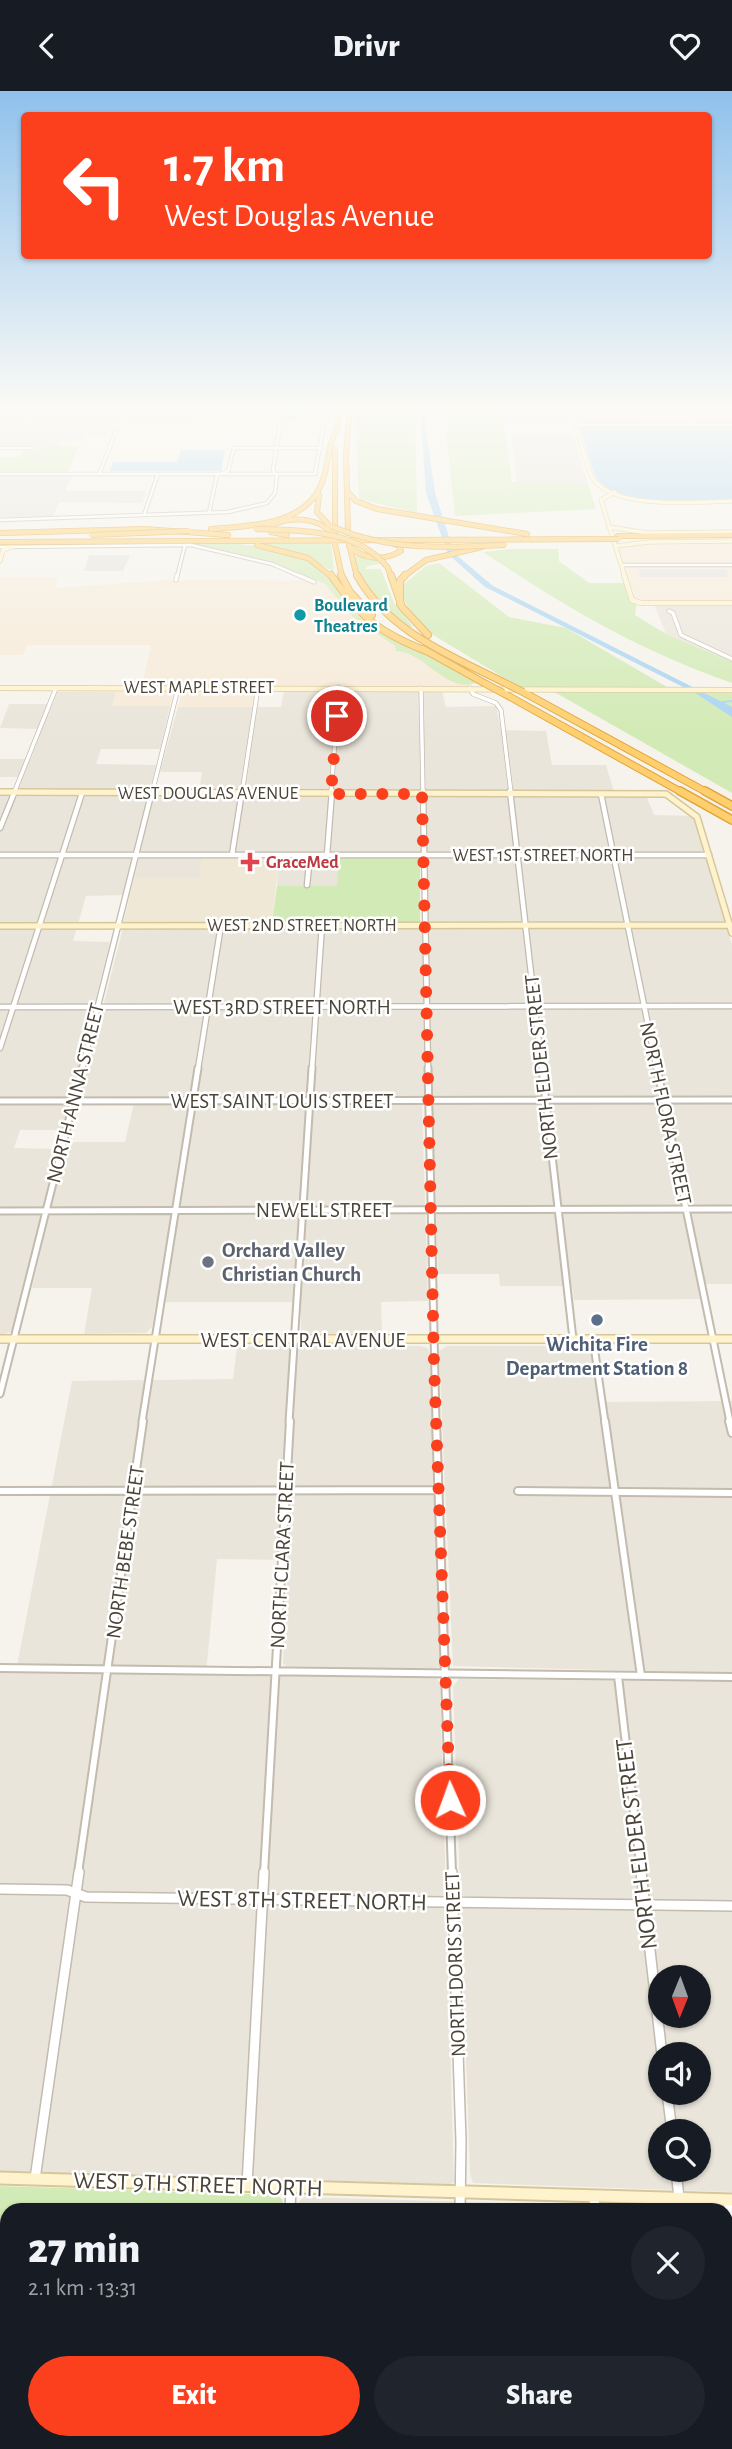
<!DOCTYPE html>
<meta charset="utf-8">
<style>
body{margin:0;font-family:"Alegreya Sans",sans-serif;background:#20242c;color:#f1f3f6;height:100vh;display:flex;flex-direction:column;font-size:26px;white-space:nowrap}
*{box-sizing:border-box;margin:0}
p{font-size:23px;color:#9ea1a6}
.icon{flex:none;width:38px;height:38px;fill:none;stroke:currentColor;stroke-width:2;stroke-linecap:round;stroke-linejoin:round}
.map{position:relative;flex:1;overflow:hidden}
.side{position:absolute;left:0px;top:2112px;width:733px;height:247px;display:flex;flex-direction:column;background:#171b24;border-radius:21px 21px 0 0;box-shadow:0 2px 5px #0004}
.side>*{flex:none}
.guide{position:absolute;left:21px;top:21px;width:691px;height:147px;border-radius:7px;box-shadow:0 2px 5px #0004;background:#fc3f1d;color:#fff;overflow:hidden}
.needle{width:46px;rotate:181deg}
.fabs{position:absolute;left:648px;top:1874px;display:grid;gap:14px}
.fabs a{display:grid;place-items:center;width:63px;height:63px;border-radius:50%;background:#171b24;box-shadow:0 2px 5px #0004;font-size:35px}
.pin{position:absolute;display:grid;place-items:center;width:60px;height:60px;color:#fff;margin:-30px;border:4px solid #fff;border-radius:50%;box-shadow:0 2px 7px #0007}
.me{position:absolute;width:77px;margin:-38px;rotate:358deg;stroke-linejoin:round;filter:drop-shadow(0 0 5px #0008)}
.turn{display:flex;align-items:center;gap:24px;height:147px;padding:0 28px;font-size:32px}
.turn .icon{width:91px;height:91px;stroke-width:2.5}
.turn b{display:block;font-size:49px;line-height:60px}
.round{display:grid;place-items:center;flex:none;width:74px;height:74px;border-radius:37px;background:#20242c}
.summary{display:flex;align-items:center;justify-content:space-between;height:119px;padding:0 28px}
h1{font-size:42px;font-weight:800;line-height:52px}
.action{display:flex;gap:14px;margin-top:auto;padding:14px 28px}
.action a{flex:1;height:80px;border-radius:42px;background:#fc3f1d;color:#fff;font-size:28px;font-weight:800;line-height:80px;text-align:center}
.action a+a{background:#20242c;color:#f1f3f6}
header{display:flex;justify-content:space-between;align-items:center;height:91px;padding:0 28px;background:#171b24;font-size:32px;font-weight:800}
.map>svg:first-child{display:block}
.residential{fill:#eae5da;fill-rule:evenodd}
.commercial{fill:#f7ead8}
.industrial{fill:#e6e2dd}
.education{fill:#efe8d6}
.green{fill:#d2eab5}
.parking{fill:#e5e3e0}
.water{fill:#a9d4f2}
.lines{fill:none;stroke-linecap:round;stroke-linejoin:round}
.stream{stroke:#a9d4f2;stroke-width:2}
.street-far5-casing{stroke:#c2bbae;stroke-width:4.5}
.street-far4-casing{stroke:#c2bbae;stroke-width:5}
.street-far3-casing{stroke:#c2bbae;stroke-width:7}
.street-far2-casing{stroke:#c2bbae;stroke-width:9}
.street-far1-casing{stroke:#c2bbae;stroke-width:10}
.street-casing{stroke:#c2bbae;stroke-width:12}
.secondary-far4-casing{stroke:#d6c79b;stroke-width:5}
.secondary-far3-casing{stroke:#d6c79b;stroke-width:6}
.secondary-far2-casing{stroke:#d6c79b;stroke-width:8}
.secondary-far1-casing{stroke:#d6c79b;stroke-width:10}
.secondary-casing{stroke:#d6c79b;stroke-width:15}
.highway-far2-casing{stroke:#e0a43c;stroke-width:6}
.highway-far1-casing{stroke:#e0a43c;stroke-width:8}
.highway-casing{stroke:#e0a43c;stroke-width:10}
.street-far5{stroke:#fff;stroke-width:2.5}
.street-far4{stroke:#fff;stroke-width:3.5}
.street-far3{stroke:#fff;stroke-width:4.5}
.street-far2{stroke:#fff;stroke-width:5}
.street-far1{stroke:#fff;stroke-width:6}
.street{stroke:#fff;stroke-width:9}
.secondary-far4{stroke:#fff3cd;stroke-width:3.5}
.secondary-far3{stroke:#fff3cd;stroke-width:4.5}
.secondary-far2{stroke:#fff3cd;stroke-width:5}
.secondary-far1{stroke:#fff3cd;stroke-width:7}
.secondary{stroke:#fff3cd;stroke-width:11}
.highway-far2{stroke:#ffcf6e;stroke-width:4.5}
.highway-far1{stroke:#ffcf6e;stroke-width:6}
.highway{stroke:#ffcf6e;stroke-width:7}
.highway-bridge-far1-casing{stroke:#e0a43c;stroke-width:6;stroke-linecap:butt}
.highway-bridge-casing{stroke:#e0a43c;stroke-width:8;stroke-linecap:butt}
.highway-bridge-far1{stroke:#ffcf6e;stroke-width:4.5}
.highway-bridge{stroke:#ffcf6e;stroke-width:6}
.route{stroke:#fc3f1d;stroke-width:12;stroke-dasharray:0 21.6}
.culture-dot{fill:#0f9aa8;stroke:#fff;stroke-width:2.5}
.health-dot{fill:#e0444e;stroke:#fff;stroke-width:2.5}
.worship-dot{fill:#6b7280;stroke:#fff;stroke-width:2.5}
.service-dot{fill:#5c6f8a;stroke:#fff;stroke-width:2.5}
.labels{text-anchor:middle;stroke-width:5;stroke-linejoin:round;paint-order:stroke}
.far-culture-label{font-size:18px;font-weight:bold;fill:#0d838f;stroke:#fff;text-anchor:start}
.far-street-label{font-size:18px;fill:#4b4439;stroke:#fff}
.far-health-label{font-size:18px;font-weight:bold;fill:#be3a42;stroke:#fff;text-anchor:start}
.street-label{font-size:21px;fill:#4b4439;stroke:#fff}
.worship-label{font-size:21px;font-weight:bold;fill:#5b616d;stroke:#fff;text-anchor:start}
.service-label{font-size:21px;font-weight:bold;fill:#4e5e75;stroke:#fff}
.near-street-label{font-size:24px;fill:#4b4439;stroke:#fff}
</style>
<header><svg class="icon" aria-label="back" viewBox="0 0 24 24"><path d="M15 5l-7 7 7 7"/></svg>Drivr<svg class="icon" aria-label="heart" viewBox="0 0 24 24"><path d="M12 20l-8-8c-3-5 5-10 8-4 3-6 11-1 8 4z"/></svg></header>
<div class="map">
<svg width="732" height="2358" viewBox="0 0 732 2358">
<rect width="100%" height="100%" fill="#f6f3ec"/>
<path class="residential" d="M 654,513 L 732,514 L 732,571 L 666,543 Z
M 284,599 L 442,599 L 446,616 L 496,615 L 501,639 L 546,640 L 552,674 L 606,674 L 615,704 L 646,704 L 654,724 L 693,725 L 726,830 L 431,832 L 428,829 L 426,701 L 199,701 L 202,681 L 160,681 L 178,616 L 281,616 Z
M 57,601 L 116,601 L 113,615 L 170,615 L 160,658 L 101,658 L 96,673 L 156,674 L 150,699 L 18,699 L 22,686 L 0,686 L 0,668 L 31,668 L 42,638 L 0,637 L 9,613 L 53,613 Z
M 0,703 L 418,705 L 421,761 L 339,765 L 338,795 L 277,795 L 279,763 L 204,763 L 200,787 L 134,787 L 140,763 L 0,762 Z
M 0,765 L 131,766 L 132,770 L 123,804 L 86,805 L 73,850 L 110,851 L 63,1039 L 20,1039 L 14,1057 L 57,1058 L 12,1240 L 3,1244 L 0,1244 Z
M 123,837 L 727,837 L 732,854 L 732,1193 L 697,1193 L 700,1208 L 574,1209 L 572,1195 L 500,1195 L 499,1183 L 438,1183 L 432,1008 L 80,1006 Z
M 134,1012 L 422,1013 L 428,1210 L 381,1211 L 382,1243 L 306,1243 L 301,1240 L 301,1211 L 156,1211 L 152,1236 L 146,1242 L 84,1243 L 92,1197 L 32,1197 L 67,1051 L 125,1051 Z
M 420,1255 L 427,1257 L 430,1262 L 441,1575 L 434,1579 L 286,1575 L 283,1572 L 288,1469 L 217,1468 L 206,1583 L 436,1587 L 440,1592 L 454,2091 L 449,2095 L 0,2080 L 0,1580 L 16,1580 L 72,1290 L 233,1288 L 237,1256 Z
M 447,1255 L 583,1255 L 590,1259 L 598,1311 L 732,1310 L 732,1582 L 453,1575 L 439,1260 Z
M 459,1588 L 732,1591 L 732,2101 L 473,2092 L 470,2083 L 453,1595 ZM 660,1886 L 698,1886 L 698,1925 L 660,1925 ZM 660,1964 L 698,1964 L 698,2002 L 660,2002 ZM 660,2040 L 698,2040 L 698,2079 L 660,2079 Z
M 304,2106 L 732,2119 L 732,2358 L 288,2358 L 288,2352 L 726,2352 L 726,2119 L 298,2119 L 299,2111 Z"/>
<path class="commercial" d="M 732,450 L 732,512 L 637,511 L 614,452 Z
M 0,486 L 58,486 L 55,497 L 170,489 L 319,490 L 337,501 L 357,524 L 472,596 L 142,594 L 151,554 L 27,554 L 23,564 L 0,564 Z
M 182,600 L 255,600 L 252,616 L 178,616 Z
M 116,601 L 173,601 L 170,615 L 112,615 Z"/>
<path class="industrial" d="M 0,316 L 199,316 L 194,333 L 119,333 L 115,343 L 85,344 L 81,350 L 62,350 L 59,355 L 45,357 L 0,357 Z
M 502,316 L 565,316 L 570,332 L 504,332 Z
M 575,316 L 665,316 L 667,321 L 634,320 L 639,332 L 581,332 Z
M 690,316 L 732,316 L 732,332 L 698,332 Z
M 511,342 L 573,342 L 588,392 L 517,391 Z
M 0,384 L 73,384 L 65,400 L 146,400 L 142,412 L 59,411 L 53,425 L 0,427 Z"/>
<path class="education" d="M 202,767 L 279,767 L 272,832 L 123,832 L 134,787 L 199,787 Z"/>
<path class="green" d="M 355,316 L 415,316 L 417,422 L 359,408 Z
M 447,316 L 502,316 L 512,391 L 588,392 L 596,418 L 455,425 L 447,349 Z
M 47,355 L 79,355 L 67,382 L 0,382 L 0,366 L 20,366 L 25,357 L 33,360 Z
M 239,451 L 331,451 L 334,481 C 304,462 275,454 239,451 Z
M 191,453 C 225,449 301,455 326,482 C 338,496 344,512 358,525 L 476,592 C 447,603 423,560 396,560 L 395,555 L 354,527 L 325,493 L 279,474 Z
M 511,458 L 558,458 L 559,470 L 589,492 L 627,492 L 637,511 L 635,524 L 666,543 L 732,571 L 732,592 C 636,558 567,517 483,461 Z
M 354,464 L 375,468 L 380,473 L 367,475 L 366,478 L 381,478 L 394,512 L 413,536 C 387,531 358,489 354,464 Z
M 439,472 L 509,526 L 566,537 L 667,596 L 521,597 L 415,533 L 399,497 L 426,475 Z
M 551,599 L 732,599 L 732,702 Z
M 339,765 L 420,767 L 420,832 L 272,832 L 277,795 L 337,795 Z
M 0,2095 L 276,2104 L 282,2108 L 283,2119 L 7,2119 L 7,2352 L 273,2352 L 272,2358 L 0,2358 Z"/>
<path class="parking" d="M 89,464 L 128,464 L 130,465 L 121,484 L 122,480 L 84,480 Z
M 638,478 L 726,478 L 729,486 L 640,486 Z
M 0,2145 L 7,2145 L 7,2216 L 0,2216 Z"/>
<path class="water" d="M 248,316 L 316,316 L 315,324 L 298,326 L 298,329 L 270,328 L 289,325 Z
M 420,316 L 426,316 L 426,339 L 435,402 L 454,462 L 493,495 L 732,616 L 732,626 L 695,602 L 485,496 L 448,463 L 426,402 Z
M 580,334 L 732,335 L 732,409 C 703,410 612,416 596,386 C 589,371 585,351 580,334 Z
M 181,359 L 225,359 L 221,380 L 110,380 L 113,371 L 177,371 Z"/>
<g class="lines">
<path class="stream" d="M 723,611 L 732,610"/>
<defs>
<path id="street-far5" d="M 687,316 L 696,334
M 26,333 L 36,316
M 124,333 L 131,316
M 194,333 L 200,316
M 577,334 L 732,334
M 0,357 L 32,357
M 0,383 L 315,383 L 324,333
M 99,383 L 119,333
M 209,422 L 217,384 L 228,380 L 234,357 L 321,357
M 144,424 L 158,383
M 0,429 L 228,421 L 267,412 L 275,402 L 277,385 L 273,379 L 280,333
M 0,456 L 191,454 L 272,473 L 302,486
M 622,474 L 732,474
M 177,486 L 185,454"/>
<path id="street-far4" d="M 298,484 L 314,491
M 176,489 L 177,484
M 669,520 L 673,522 L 681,544 L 732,568
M 421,597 L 423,702
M 470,597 L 473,603 L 496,612 L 501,619 L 511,702
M 14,702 L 56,597
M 152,702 L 178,597
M 242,702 L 258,596
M 331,702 L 339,596"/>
<path id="street-far3" d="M 423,700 L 428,978
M 510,700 L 542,978
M 601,703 L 657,978
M 0,737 L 15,700
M 0,764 L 709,764
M 232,764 L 242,700
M 327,764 L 332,700
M 307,794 L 310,764
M 0,916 L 732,915
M 0,957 L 82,702
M 82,978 L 152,700
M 198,978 L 221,834
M 312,978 L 322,834"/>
<path id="street-far2" d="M 428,977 L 436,1331
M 542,977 L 573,1248
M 657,977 L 730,1331
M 0,1010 L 732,1009
M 0,1120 L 732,1118
M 593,1248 L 605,1331
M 0,1303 L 82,977
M 142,1331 L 198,977
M 289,1331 L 312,977"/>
<path id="street-far1" d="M 436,1330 L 452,1782
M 605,1330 L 641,1585
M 729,1330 L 732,1342
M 0,1400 L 439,1399
M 518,1400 L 732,1402
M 0,1577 L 732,1586
M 618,1585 L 641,1782
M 78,1782 L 143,1330
M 264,1782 L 290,1330"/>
<path id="street" d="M 452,1781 L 461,2050 L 460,2119
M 641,1781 L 662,1964
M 0,1798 L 67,1799 L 86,1806 L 732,1815
M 667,2002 L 672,2040
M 676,2079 L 679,2107
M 35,2088 L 79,1781
M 247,2094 L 264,1781
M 594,2106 L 595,2119
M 728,2109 L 732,2139
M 290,2119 L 291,2096
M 726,2328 L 732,2328
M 468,2352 L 468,2358
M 615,2352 L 616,2358
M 279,2358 L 280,2352"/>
<path id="secondary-far4" d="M 571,316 C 576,331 586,379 594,389 C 617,419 698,411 732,410
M 0,333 L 324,333
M 615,401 L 601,409 L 625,486
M 610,436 L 647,442 L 732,441
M 615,455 L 649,451 L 732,450
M 0,470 L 3,459 L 12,456"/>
<path id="secondary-far3" d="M 624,484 L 632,509 L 641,512 L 732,512
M 0,597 L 732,599
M 0,701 L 361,702"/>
<path id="secondary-far2" d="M 0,701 L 666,703 L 697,726 L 732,842
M 0,835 L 730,834"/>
<path id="secondary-far1" d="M 0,1248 L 732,1248"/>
<path id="secondary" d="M 0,2087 L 732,2109"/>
<path id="highway-far2" d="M 337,341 L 340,316
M 335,359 L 335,443
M 347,400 L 356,410 L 377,418 L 527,443
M 319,404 L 317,421 L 328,433
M 211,438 C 248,435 304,435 321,394 C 329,376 327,355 337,337
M 0,442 L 144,438 L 228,444
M 348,442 L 346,365 L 350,316
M 287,444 L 271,441 L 268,436 C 288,425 316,425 333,443
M 618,445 L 732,444
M 0,451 L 608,448
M 335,453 L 342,486
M 349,453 L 357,486
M 257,454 L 308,467 L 332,486
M 349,455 C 364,469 384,470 401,460 L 399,455 L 390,451
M 388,477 L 391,486
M 403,486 L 426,469 L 482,456"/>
<path id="highway-far1" d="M 331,484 C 360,526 378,541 426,560
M 341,484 L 350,501 L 372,524
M 357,484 C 388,541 452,565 507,593
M 391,484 L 402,516 L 428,544
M 400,513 L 400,490 L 405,484
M 423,558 L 486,593
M 523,601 L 708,702
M 503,602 L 683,702"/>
<path id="highway" d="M 680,700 L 732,729
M 705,700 L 732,715"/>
</defs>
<use href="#street-far5" class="street-far5-casing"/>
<use href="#street-far4" class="street-far4-casing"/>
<use href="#street-far3" class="street-far3-casing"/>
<use href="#street-far2" class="street-far2-casing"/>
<use href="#street-far1" class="street-far1-casing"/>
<use href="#street" class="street-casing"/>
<use href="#secondary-far4" class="secondary-far4-casing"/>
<use href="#secondary-far3" class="secondary-far3-casing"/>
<use href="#secondary-far2" class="secondary-far2-casing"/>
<use href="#secondary-far1" class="secondary-far1-casing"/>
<use href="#secondary" class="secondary-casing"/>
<use href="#highway-far2" class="highway-far2-casing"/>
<use href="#highway-far1" class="highway-far1-casing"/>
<use href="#highway" class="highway-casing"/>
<use href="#street-far5" class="street-far5"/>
<use href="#street-far4" class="street-far4"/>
<use href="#street-far3" class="street-far3"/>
<use href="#street-far2" class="street-far2"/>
<use href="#street-far1" class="street-far1"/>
<use href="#street" class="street"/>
<use href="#secondary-far4" class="secondary-far4"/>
<use href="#secondary-far3" class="secondary-far3"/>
<use href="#secondary-far2" class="secondary-far2"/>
<use href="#secondary-far1" class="secondary-far1"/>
<use href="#secondary" class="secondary"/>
<use href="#highway-far2" class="highway-far2"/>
<use href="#highway-far1" class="highway-far1"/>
<use href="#highway" class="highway"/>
<defs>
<path id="highway-bridge-far1" d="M 331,435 C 387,460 445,457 505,454
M 255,438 C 300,439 358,438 388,477
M 91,444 L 189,440
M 608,448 L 619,448"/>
<path id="highway-bridge" d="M 486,593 L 503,602
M 507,593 L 523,601"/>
</defs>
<use href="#highway-bridge-far1" class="highway-bridge-far1-casing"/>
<use href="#highway-bridge" class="highway-bridge-casing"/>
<use href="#highway-bridge-far1" class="highway-bridge-far1"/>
<use href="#highway-bridge" class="highway-bridge"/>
</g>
<linearGradient id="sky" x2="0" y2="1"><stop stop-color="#8fc1ec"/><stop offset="0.49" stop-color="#fbfaf6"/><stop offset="1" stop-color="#fbfaf6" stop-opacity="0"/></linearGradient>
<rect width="732" height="646" fill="url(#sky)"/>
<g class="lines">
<path class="route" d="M 337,625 L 331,703 L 422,703 L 434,1273 L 450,1709"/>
</g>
<circle class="culture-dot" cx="300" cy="524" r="7"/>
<path class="health-dot" d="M246.5 760.5h7v7h7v7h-7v7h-7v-7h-7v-7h7z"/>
<circle class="worship-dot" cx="208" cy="1171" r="7"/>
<circle class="service-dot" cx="597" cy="1229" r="7"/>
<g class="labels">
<g class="far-culture-label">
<text x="314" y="520">Boulevard<tspan x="314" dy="21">Theatres</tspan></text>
</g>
<g class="far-street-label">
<text x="199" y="602">WEST MAPLE STREET</text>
<text x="208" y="708">WEST DOUGLAS AVENUE</text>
<text x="543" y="770">WEST 1ST STREET NORTH</text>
<text x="302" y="840">WEST 2ND STREET NORTH</text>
</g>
<g class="far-health-label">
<text x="266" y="777">GraceMed</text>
</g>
<g class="street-label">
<text x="282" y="923">WEST 3RD STREET NORTH</text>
<text transform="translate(541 976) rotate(-96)" y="7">NORTH ELDER STREET</text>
<text transform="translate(75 1002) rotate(-76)" y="7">NORTH ANNA STREET</text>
<text x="282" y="1017">WEST SAINT LOUIS STREET</text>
<text transform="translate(666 1022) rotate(78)" y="7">NORTH FLORA STREET</text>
<text x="324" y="1126">NEWELL STREET</text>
<text x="303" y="1256">WEST CENTRAL AVENUE</text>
<text transform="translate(125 1461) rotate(-82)" y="7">NORTH BEBE STREET</text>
<text transform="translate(282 1464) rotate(-87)" y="7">NORTH CLARA STREET</text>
<text transform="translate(455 1873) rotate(-92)" y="7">NORTH DORIS STREET</text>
</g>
<g class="worship-label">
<text x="222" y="1166">Orchard Valley<tspan x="222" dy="24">Christian Church</tspan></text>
</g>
<g class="service-label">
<text x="597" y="1260">Wichita Fire<tspan x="597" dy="24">Department Station 8</tspan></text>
</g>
<g class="near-street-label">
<text transform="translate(636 1753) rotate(-97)" y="8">NORTH ELDER STREET</text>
<text transform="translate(302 1809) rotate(1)" y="8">WEST 8TH STREET NORTH</text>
<text transform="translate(198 2093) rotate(2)" y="8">WEST 9TH STREET NORTH</text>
</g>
</g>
</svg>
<div class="fabs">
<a><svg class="needle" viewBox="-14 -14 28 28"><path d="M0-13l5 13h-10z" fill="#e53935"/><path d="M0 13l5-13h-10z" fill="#9ea1a6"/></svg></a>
<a><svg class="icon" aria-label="sound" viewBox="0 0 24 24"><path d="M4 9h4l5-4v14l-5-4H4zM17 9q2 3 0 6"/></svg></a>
<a><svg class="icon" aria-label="search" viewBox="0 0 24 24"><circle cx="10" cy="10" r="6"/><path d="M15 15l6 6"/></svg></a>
</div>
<div class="pin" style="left:337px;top:625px;background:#d93025"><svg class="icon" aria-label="arrive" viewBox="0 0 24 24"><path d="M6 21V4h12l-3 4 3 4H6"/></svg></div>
<svg class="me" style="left:450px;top:1709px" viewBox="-20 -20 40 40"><circle r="17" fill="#fc3f1d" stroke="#fff" stroke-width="3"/><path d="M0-11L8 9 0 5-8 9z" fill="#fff"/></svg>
<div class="guide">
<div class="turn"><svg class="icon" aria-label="left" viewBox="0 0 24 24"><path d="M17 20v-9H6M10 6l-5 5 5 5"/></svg><div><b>1.7 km</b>West Douglas Avenue</div></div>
</div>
<section class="side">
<div class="summary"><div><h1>27 min</h1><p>2.1 km · 13:31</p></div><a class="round"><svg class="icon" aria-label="close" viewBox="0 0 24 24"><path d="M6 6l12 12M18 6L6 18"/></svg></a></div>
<div class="action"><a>Exit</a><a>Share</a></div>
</section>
</div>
